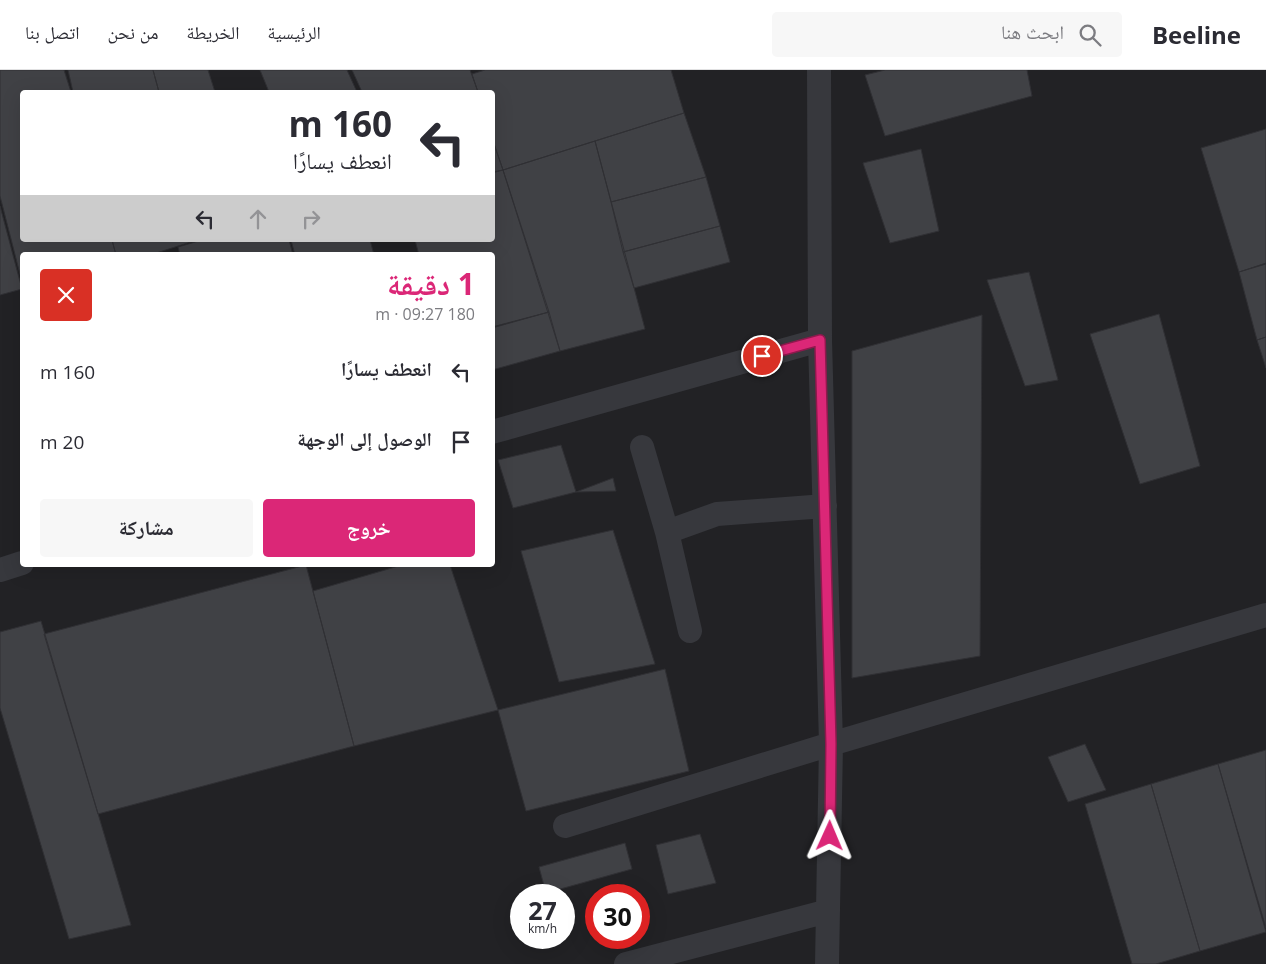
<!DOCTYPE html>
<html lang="ar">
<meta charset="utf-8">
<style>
body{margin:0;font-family:"Open Sans","Noto Naskh Arabic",sans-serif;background:#f7f7f7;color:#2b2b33;direction:rtl;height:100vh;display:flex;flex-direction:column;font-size:19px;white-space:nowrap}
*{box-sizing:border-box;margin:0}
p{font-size:16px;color:#7c7c81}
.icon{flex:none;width:28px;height:28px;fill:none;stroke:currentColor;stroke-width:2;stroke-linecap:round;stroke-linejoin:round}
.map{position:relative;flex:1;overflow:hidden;direction:ltr}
.panel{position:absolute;left:20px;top:182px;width:475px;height:315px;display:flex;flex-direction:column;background:#fff;border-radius:5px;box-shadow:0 5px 20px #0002;direction:rtl}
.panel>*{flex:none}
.banner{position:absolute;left:20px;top:20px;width:475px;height:152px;border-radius:5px;box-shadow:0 5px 20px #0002;direction:rtl;background:#fff;color:#2b2b33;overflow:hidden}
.speed{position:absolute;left:510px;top:814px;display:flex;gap:10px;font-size:25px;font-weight:700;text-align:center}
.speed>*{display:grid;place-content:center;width:65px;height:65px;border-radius:50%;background:#fff;box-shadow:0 5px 20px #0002;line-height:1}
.speed small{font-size:12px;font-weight:400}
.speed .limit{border:8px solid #d22;background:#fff;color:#111}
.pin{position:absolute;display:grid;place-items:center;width:42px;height:42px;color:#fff;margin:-21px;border:2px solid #fff;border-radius:50%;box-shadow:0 1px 5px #0007}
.me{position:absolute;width:55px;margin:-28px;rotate:1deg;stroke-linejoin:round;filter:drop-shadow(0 0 4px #0008)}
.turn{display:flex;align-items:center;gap:18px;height:105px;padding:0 20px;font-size:22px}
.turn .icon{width:65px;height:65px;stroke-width:2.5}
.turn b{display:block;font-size:35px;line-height:42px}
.lanes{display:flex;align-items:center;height:48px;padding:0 20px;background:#0003;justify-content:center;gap:25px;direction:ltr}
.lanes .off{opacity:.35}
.round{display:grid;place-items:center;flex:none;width:52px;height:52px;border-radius:5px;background:#f7f7f7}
.headline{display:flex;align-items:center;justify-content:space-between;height:85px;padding:0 20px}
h1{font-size:30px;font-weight:700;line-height:38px;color:#db2777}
.action{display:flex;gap:10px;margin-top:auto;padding:10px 20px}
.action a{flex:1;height:58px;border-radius:5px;background:#db2777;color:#fff;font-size:20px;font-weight:700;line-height:58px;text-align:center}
.action a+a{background:#f7f7f7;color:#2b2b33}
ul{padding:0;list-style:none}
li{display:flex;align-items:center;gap:15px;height:70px;padding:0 20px}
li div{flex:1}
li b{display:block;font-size:19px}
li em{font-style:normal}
header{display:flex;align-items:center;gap:30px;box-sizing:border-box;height:70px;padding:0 25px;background:#fff;border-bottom:1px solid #e1e1e2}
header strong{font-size:24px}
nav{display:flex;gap:28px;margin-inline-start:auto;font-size:18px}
.search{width:350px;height:45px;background:#f7f7f7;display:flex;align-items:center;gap:12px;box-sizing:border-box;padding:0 18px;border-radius:5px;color:#7c7c81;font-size:19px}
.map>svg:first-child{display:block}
.built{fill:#222225;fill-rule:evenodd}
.building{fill:#404145;stroke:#303034}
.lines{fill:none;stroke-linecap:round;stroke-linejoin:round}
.minor{stroke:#37383d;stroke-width:24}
.route-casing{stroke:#8e194d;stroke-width:12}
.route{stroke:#db2777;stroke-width:9}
</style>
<header>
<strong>Beeline</strong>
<div class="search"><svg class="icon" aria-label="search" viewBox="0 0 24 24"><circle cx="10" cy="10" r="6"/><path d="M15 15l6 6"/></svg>ابحث هنا</div>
<nav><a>الرئيسية</a><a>الخريطة</a><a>من نحن</a><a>اتصل بنا</a></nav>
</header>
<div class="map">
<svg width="1266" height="894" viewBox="0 0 1266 894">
<rect width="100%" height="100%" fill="#161618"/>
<path class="built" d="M 0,0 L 1266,0 L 1266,894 L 0,894 ZM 22,22 L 492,22 L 492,170 L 22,170 ZM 22,185 L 492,185 L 492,495 L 22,495 ZM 521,825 L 564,825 L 564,868 L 521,868 ZM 596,825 L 639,825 L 639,868 L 596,868 Z"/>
<path class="building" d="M 0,0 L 64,0 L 71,22 L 22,22 L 22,170 L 112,170 L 116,185 L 22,185 L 22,212 L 0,126 Z
M 68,0 L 153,0 L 159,22 L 73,22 Z
M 153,0 L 208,0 L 215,22 L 159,22 Z
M 260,0 L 347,0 L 357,22 L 269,22 Z
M 352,0 L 470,0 L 478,22 L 362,22 Z
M 485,0 L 671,0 L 684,43 L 503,100 L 492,68 L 492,22 L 478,22 L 472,4 Z
M 885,0 L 1027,0 L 1032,26 L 885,66 L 865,5 Z
M 684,43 L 706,107 L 611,132 L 595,71 Z
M 1266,59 L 1266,193 L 1239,202 L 1201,78 Z
M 492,68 L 503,100 L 492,102 Z
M 595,71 L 645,259 L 560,281 L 503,100 Z
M 921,79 L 939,161 L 890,173 L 863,93 Z
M 503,100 L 549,242 L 492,257 L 492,185 L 419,185 L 415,170 L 492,170 L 492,103 Z
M 706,107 L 720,156 L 623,182 L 611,132 Z
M 0,136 L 22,219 L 0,225 Z
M 720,156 L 730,192 L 634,218 L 623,182 Z
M 112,170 L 197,170 L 150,185 L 116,185 Z
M 202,170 L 289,170 L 293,185 L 180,185 L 178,177 Z
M 291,170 L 370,170 L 374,185 L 295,185 Z
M 1266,194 L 1266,267 L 1257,270 L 1239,202 Z
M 1029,202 L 1058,310 L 1025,316 L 987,210 Z
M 549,242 L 560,281 L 492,300 L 492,258 Z
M 1159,244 L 1200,396 L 1140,414 L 1090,264 Z
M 982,245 L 980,586 L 852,608 L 852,281 Z
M 1266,267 L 1266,298 L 1257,270 Z
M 561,375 L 576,422 L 513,438 L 498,390 Z
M 613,408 L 616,421 L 576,422 Z
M 613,460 L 655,594 L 559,612 L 521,481 Z
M 306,495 L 354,676 L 98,744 L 44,564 Z
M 402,495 L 450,495 L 498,640 L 354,676 L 313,521 Z
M 41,551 L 131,855 L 69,869 L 0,638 L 0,562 Z
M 665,599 L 689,701 L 526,741 L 498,640 Z
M 1085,674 L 1106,720 L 1068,732 L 1048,687 Z
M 1266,680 L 1266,858 L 1218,694 Z
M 1218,694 L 1266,862 L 1200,881 L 1151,714 Z
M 1151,714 L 1200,881 L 1156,894 L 1132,894 L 1085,734 Z
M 700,764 L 716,813 L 668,824 L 656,775 Z
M 625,773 L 632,799 L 546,823 L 539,797 Z"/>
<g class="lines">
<path class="minor" d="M 819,0 L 820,270 L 831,674 L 827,894
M 492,362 L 820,270
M 642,377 L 667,462 L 690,561
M 667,462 L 717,444 L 825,436
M 0,500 L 22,493
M 565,756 L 831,674 L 1266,545
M 626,894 L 828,841"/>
</g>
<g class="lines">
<defs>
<path id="route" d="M 762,286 L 820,270 L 831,674 L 830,766"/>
</defs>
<use href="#route" class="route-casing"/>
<use href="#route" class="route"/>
</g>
</svg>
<div class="speed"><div>27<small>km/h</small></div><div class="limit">30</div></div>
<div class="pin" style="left:762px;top:286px;background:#d93025"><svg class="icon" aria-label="arrive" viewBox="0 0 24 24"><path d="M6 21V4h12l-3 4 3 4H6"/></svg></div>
<svg class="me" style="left:830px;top:766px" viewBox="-20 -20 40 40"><path d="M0-17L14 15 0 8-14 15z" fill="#db2777" stroke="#fff" stroke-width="4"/></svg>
<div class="banner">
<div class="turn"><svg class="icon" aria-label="left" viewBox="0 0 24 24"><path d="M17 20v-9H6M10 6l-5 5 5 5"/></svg><div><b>160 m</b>انعطف يسارًا</div></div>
<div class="lanes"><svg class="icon" aria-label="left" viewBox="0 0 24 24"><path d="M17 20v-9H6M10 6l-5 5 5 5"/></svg><svg class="icon off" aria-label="ahead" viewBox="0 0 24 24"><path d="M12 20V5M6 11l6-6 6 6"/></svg><svg class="icon off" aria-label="right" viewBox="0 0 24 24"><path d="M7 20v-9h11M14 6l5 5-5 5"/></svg></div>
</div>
<section class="panel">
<div class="headline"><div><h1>1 دقيقة</h1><p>180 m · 09:27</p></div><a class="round" style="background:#d93025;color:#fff"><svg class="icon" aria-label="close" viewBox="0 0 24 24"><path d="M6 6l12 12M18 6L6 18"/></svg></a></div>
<ul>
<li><svg class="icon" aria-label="left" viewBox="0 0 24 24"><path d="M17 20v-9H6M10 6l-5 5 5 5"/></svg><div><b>انعطف يسارًا</b></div><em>160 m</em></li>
<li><svg class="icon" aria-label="arrive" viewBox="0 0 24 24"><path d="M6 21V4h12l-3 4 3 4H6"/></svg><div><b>الوصول إلى الوجهة</b></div><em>20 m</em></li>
</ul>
<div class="action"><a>خروج</a><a>مشاركة</a></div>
</section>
</div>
